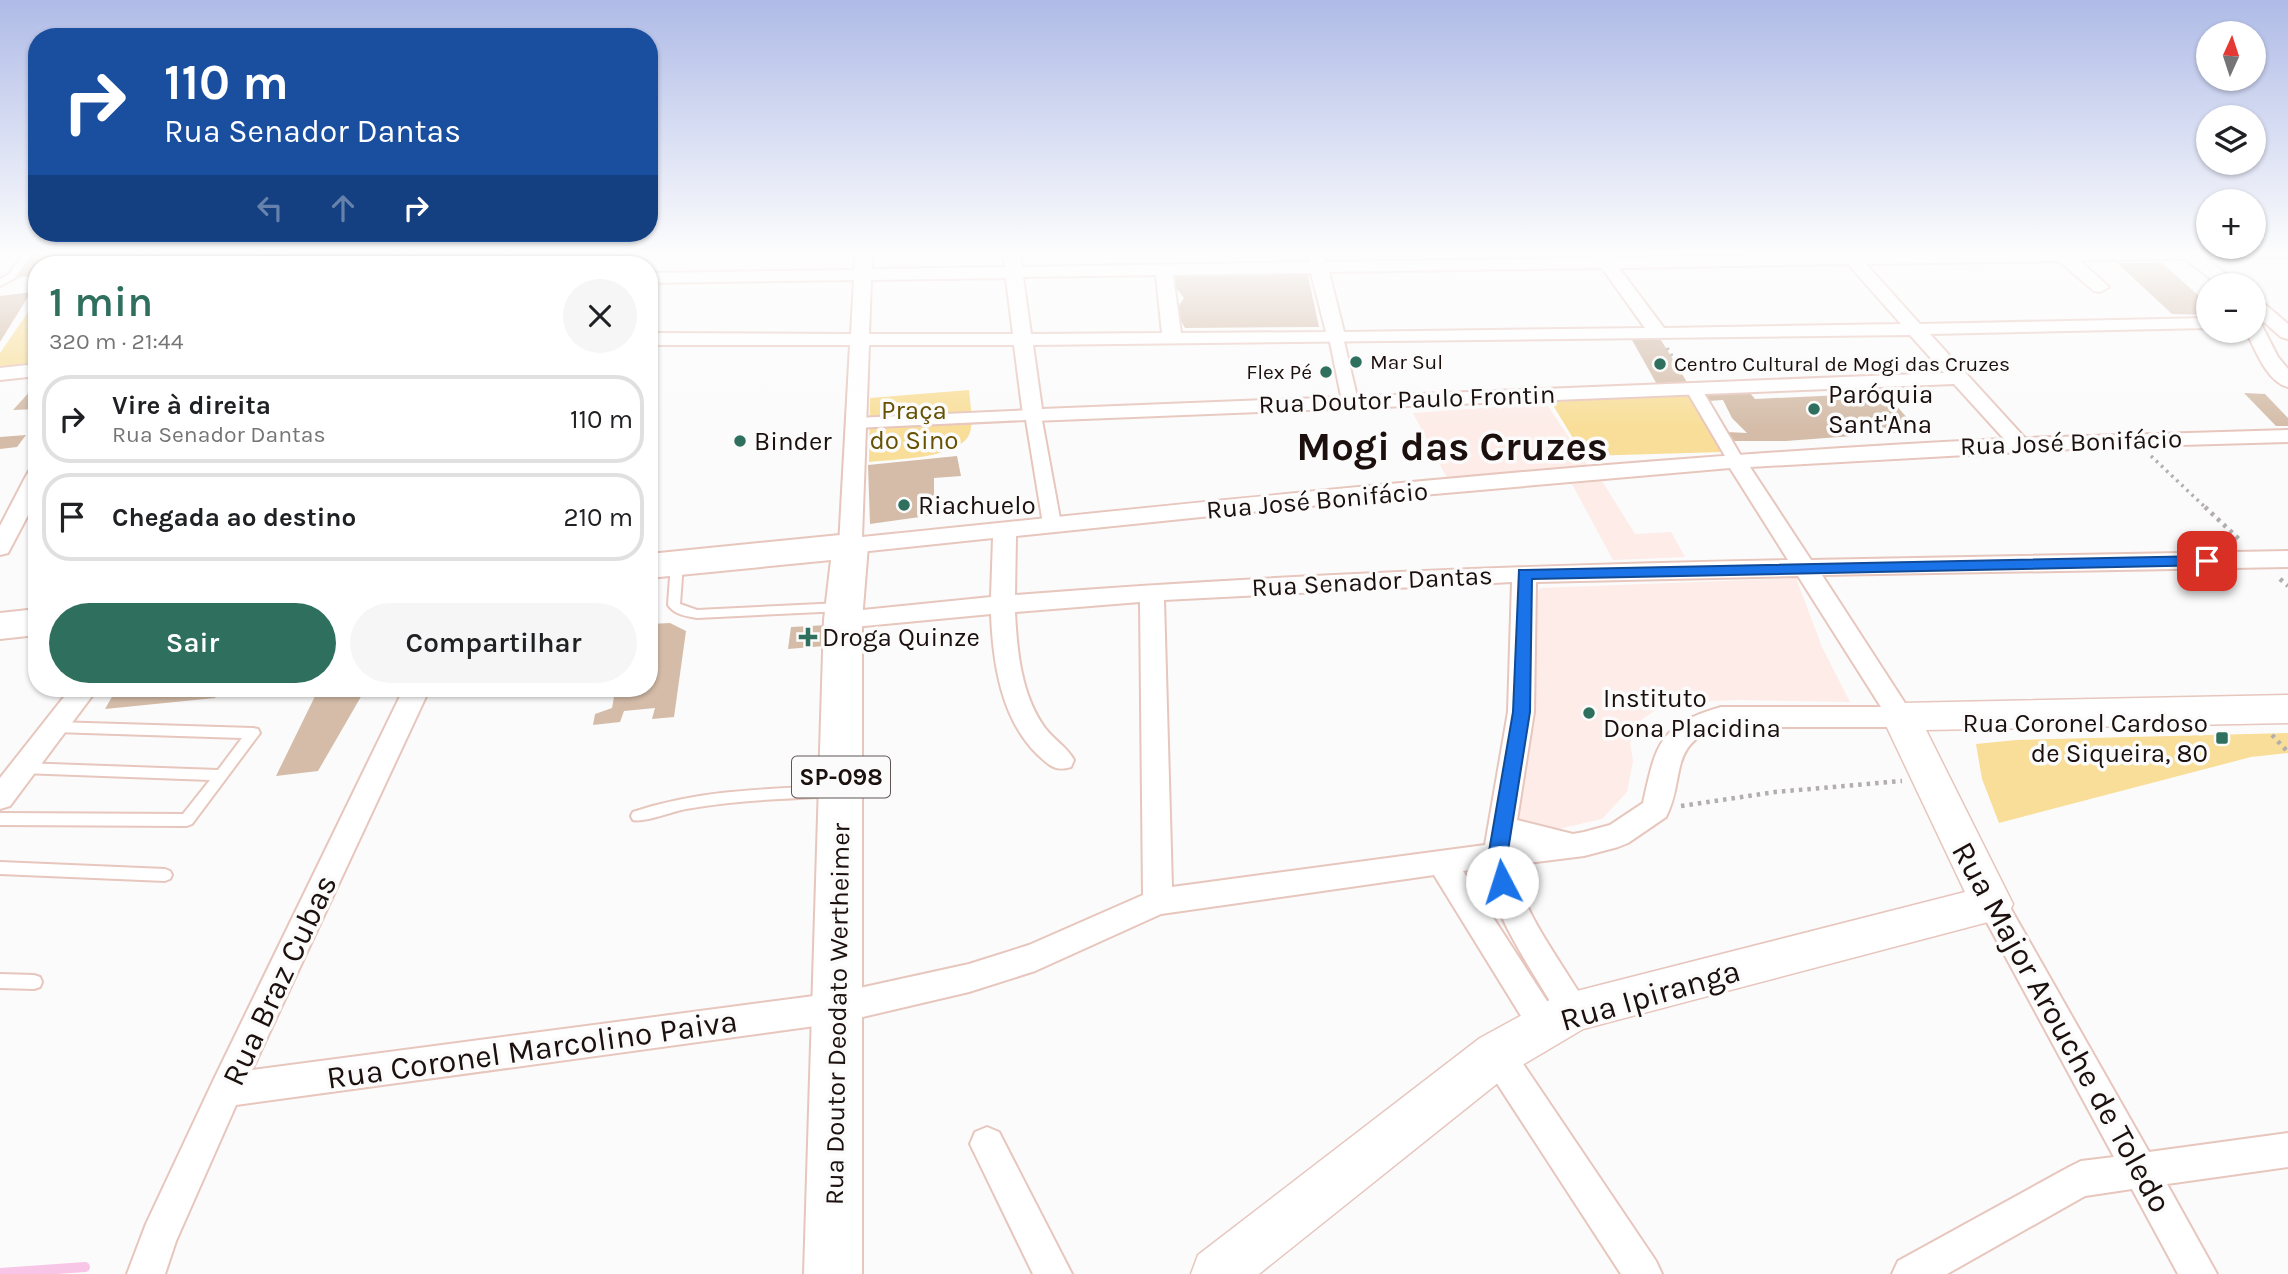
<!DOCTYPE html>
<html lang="pt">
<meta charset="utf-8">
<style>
body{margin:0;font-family:Karla,sans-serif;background:#f6f6f6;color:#202124;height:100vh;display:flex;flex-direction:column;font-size:26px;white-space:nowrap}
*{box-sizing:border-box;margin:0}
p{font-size:23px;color:#757577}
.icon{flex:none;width:38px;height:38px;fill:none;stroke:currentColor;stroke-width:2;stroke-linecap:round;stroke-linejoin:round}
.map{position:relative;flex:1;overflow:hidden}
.sheet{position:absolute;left:28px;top:256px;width:630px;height:441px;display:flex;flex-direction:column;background:#fff;border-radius:28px;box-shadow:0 2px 5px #0004}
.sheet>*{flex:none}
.top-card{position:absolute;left:28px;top:28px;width:630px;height:214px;border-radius:28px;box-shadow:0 2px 5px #0004;background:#1a4fa0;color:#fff;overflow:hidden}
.needle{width:46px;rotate:3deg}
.controls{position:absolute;left:2196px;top:21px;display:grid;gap:14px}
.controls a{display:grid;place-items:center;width:70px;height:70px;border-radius:50%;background:#fff;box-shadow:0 2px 5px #0004;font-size:35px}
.pin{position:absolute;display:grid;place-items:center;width:60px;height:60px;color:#fff;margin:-30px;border-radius:14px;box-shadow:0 4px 10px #0006}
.me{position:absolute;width:77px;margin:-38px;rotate:355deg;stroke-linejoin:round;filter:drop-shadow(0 0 5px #0008)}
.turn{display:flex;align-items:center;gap:24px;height:147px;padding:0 21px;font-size:32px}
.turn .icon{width:91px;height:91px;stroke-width:2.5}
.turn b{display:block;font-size:49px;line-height:60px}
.lanes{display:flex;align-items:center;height:66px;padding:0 21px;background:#0003;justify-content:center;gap:35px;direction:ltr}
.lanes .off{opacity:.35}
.round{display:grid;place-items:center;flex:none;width:74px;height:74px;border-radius:37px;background:#f6f6f6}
.head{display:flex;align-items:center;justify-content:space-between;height:119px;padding:0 21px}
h1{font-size:42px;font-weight:600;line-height:52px;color:#2f6f5e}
.cta{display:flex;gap:14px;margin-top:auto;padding:14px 21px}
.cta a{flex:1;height:80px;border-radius:42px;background:#2f6f5e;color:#fff;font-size:28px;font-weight:600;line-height:80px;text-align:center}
.cta a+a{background:#f6f6f6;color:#202124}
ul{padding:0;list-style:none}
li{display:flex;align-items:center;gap:21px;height:88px;margin:0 14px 10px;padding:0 7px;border:4px solid #e0e0e0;border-radius:28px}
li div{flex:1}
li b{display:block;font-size:26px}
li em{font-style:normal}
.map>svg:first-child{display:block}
.built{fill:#fdece8}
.green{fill:#f8de98}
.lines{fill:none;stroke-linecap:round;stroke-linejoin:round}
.stream{stroke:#f9c5e6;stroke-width:10}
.building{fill:#d4bca8}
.service-casing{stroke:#e7c6bd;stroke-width:4}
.pedestrian-casing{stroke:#e7c6bd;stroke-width:4}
.minor-casing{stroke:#e7c6bd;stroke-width:4}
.secondary-casing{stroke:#e7c6bd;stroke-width:3}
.primary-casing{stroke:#e7c6bd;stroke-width:4}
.path-far1{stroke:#b2aead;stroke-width:3.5;stroke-dasharray:2.5 4.5;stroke-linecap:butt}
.path{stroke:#b2aead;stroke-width:4.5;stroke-dasharray:3.5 5;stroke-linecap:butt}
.service{fill:#fff;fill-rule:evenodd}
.pedestrian{fill:#fff;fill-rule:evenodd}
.minor{fill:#fff;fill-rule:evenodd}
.secondary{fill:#fff;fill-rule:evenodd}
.primary{fill:#fff;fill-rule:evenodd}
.route{fill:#1a73e8;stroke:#114b97;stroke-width:2}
.poi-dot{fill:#2f6f5e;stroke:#fbfbfb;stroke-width:2.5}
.labels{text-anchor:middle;stroke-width:7;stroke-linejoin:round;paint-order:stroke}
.far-poi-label{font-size:21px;fill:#1b100d;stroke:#fbfbfb;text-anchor:start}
.shield{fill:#fbfbfb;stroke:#5e5654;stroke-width:2}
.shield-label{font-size:24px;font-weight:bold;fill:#1b100d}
.poi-label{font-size:26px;fill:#1b100d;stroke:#fbfbfb;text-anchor:start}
.street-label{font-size:26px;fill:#1b100d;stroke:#fbfbfb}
.park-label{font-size:26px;fill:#665102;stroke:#fbfbfb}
.near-street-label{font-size:32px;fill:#1b100d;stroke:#fbfbfb}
.town-label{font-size:40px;font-weight:bold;fill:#1b100d;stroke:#fbfbfb}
</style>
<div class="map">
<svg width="2288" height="1274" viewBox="0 0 2288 1274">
<rect width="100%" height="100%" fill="#fbfbfb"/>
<path class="built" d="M 1546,403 L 1588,466 L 1447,478 L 1413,413 Z
M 1602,481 L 1635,534 L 1671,532 L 1685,557 L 1613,560 L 1572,484 Z
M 1796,578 L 1822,647 L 1850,702 L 1736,700 L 1665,704 L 1641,720 L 1630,743 L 1633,761 L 1627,792 L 1602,819 L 1541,833 L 1515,821 L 1531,598 L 1541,588 Z"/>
<path class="green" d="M 37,299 L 37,366 L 0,370 L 0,353 Z
M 969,390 C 970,402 974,424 969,435 C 957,459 894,459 869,462 L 870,398 Z
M 1690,395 L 1724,452 L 1584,456 L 1551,402 Z
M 2288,733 L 2288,753 L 2251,757 L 1999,823 L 1982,779 L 1976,744 L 2016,740 Z"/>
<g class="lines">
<path class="stream" d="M 0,1273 L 85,1267"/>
</g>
<path class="building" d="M 34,251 L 54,251 L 45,264 L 37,264 L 37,275 L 16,278 Z
M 266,251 L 285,251 L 273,264 L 253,264 Z
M 2117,263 L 2162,263 L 2208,304 L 2208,315 L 2172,314 Z
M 1307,271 L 1319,327 L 1185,328 L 1177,314 L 1178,307 L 1184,298 L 1174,285 L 1177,274 Z
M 31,292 L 0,342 L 0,296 Z
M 1632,340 L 1661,340 L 1690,387 L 1659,388 Z
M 37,387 L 37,409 L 13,410 L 33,388 Z
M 1750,393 L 1755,399 L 1885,393 L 1919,431 L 1786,441 L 1732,441 L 1726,432 L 1747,433 L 1732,418 L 1723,400 L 1708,401 L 1701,394 Z
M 2244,393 L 2265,394 L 2288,418 L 2288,426 L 2276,426 Z
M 26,435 L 17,447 L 0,449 L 0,437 Z
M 957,456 L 961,476 L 934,478 L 934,515 L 870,524 L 868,465 Z
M 670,623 L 686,631 L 674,717 L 652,719 L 655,708 L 624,711 L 620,722 L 593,725 L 595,714 L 612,708 L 614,697 L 599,696 L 600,688 L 649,688 L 649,624 Z
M 828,625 L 825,646 L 788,649 L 791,627 Z
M 117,688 L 220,688 L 215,698 L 105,709 Z
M 319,688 L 366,688 L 318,771 L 276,776 Z"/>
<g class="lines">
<defs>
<path id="service" d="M 25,251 L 33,251 L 15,278 L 0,286 L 0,279 L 9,274 Z
M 677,559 L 683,563 L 680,604 L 697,610 L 842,603 L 848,607 L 842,611 L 697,618 C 686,616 675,615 668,605 L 671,563 Z
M 54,722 L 253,728 L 258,729 L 260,733 L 192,824 L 187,826 L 0,825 L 0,813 L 183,814 L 210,780 L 22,773 L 17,772 L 15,768 L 17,764 L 22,763 L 218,770 L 242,738 L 54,732 L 49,731 L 47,727 L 49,723 Z
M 833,786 L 838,787 L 840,791 L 838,795 L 833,796 C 784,799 734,800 686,809 C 673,811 644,823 633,820 L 631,816 L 633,812 C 698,790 765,789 833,786 Z
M 0,862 L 165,869 L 170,871 L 172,875 L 170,879 L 165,881 L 0,874 Z
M 0,974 L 34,975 L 40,977 L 42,982 L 40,987 L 34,989 L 0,988 Z"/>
<path id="pedestrian" d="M 1336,333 L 1343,337 L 1358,401 L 1350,406 L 1342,401 L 1329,337 Z
M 1693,383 L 1701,388 L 1744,461 L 1742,465 L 1730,465 L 1728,461 L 1685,388 Z
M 1033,410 L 1041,415 L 1061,524 L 1052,530 L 1043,524 L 1026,420 L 855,428 L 847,423 L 855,418 Z"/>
<path id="minor" d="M 142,251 L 158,251 L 152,264 L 136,264 Z
M 399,251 L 416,251 L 406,264 L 389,264 Z
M 856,251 L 872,251 L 872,269 L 1005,267 L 1003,251 L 1019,251 L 1022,267 L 1309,262 L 1308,251 L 1322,251 L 1326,262 L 1595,258 L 1591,251 L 1607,251 L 1612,258 L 1839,254 L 1837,251 L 1854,251 L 1857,254 L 2288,251 L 2288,257 L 2206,258 L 2239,285 L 2219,285 L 2185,259 L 2079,260 L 2109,287 L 2100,292 L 2094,291 L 2059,261 L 1866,264 L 1920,324 L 2208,318 L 2208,328 L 1930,334 L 2025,438 L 2288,430 L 2288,442 L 2108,447 L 1750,467 L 1811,560 L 2288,551 L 2288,567 L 1822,575 L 1914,717 L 1910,724 L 1901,727 L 1721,727 C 1667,743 1686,778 1666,817 L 1628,843 L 1618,847 L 1584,856 L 1513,865 C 1523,914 1559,958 1584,1001 L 1589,1011 L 1584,1021 L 1573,1026 L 1562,1021 C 1536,976 1495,920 1485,868 L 1463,871 L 1556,1015 L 1561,1026 L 1556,1037 L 1545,1041 L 1534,1037 L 1434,875 L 1161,914 L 1035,971 L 969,992 L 837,1023 L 236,1105 L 176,1241 L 165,1274 L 127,1274 L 146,1224 L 214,1079 L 404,688 L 430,688 L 252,1070 L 837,993 L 969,964 L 1029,945 L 1143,895 L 1140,602 L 1015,612 C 1017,651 1021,695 1045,728 C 1054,740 1067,747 1074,760 L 1071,767 C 1055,772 1049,765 1038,755 C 1001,719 993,663 991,614 L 843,628 L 834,626 L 831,620 L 834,614 L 843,612 L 991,597 L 993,538 L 850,553 L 842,551 L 839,546 L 850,345 L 649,345 L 649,333 L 851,334 L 854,280 L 649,283 L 649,273 L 854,270 ZM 1848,264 L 1901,324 L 1664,328 L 1619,268 ZM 1602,268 L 1645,328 L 1344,332 L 1329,272 ZM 1311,273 L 1326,332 L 1181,333 L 1173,275 ZM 1156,275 L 1162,333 L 1031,334 L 1023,277 ZM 1006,278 L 1013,334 L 869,334 L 871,280 ZM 1910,335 L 1944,373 L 1042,409 L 1033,345 ZM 869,345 L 1014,345 L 1023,415 L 1026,419 L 1033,421 L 1954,384 L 2004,439 C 1622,457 1242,498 862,537 ZM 1730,468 L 1788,560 C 1530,565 1272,575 1015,595 L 1016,536 L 1388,498 ZM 1798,576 L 1881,707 L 1721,707 C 1659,725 1656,744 1643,803 L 1610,825 L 1584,832 L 1573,834 L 1517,820 L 1534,712 L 1536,582 ZM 1512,582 L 1508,712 L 1485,845 L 1172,887 L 1164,600 Z
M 2254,299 L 2260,300 L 2288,324 L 2288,339 L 2281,337 L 2254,313 Z
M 2254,322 L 2261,324 L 2278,357 L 2288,369 L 2288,387 C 2267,382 2255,349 2246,331 L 2254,331 Z
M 37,364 L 37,376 L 0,380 L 0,368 Z
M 37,469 L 37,498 L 8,553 L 0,555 L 0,526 L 26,476 L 29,471 Z
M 71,688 L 98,688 L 10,806 L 0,809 L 0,778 Z
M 1992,891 L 2003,895 L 2149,1152 L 2288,1133 L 2288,1167 L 2167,1184 L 2217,1274 L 2178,1274 L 2132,1189 L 2085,1196 L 1947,1274 L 1892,1274 L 1898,1261 L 2069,1167 L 2081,1161 L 2114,1157 L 1977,904 L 1981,895 Z
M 1497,1039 L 1509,1043 L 1656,1261 L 1662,1274 L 1621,1274 L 1485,1065 L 1481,1054 L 1485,1043 Z
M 987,1127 L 999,1132 L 1072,1274 L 1033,1274 L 970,1144 L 975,1132 Z"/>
<path id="secondary" d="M 625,251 L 649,251 L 643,264 L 619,264 Z
M 2288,695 L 2288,723 L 1926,730 L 2013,904 L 2007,917 L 1583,1029 L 1514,1070 L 1259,1274 L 1191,1274 L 1198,1255 L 1480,1038 L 1557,996 L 1965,892 L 1882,717 L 1888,707 L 1901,703 Z"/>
<path id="primary" d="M 850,534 L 863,538 L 868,546 L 862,620 L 862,1274 L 804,1274 L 824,620 L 831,560 L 649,578 L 649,554 Z
M 37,609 L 37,635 L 0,639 L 0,613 Z"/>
</defs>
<use href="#service" class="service-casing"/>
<use href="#pedestrian" class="pedestrian-casing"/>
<use href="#minor" class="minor-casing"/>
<use href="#secondary" class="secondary-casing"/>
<use href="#primary" class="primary-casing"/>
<path class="path-far1" d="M 1667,348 L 1683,373
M 2151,456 L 2207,509"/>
<path class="path" d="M 2205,507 L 2241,541
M 2280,579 L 2288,586
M 2272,735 L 2288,752
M 1681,806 L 1775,792 L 1902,781"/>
<use href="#service" class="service"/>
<use href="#pedestrian" class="pedestrian"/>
<use href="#minor" class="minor"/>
<use href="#secondary" class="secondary"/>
<use href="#primary" class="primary"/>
</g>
<linearGradient id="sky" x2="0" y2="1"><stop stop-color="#afbbe7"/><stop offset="0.59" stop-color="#fdfdfd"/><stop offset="1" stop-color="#fdfdfd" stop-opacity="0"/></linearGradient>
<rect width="2288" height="429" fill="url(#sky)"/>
<path class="route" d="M 2207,556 L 2215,561 L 2213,565 L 1532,579 L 1530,712 L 1507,857 L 1512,882 L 1509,888 L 1502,890 L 1495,888 L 1488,857 L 1513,712 L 1519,570 Z"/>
<g class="poi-dot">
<circle cx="1356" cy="362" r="7"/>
<circle cx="1660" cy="364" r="7"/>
<circle cx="1326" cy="372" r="7"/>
<circle cx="1814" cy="409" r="7"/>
<circle cx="740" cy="441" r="7"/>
<circle cx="904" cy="505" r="7"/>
<path d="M804.5 626.5h7v7h7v7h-7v7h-7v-7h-7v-7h7z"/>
<circle cx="1589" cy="713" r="7"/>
<rect x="2215" y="731" width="14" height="14" rx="3.5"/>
</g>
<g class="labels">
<g class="far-poi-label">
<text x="1370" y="369">Mar Sul</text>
<text x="1674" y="371">Centro Cultural de Mogi das Cruzes</text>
<text x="1312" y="379" text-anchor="end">Flex Pé</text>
</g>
<rect class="shield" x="792" y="756.5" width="98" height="41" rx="5"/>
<g class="shield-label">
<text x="841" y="785">SP-098</text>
</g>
<g class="poi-label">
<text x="1828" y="403">Paróquia<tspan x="1828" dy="30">Sant'Ana</tspan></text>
<text x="754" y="450">Binder</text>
<text x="918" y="514">Riachuelo</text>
<text x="822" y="646">Droga Quinze</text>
<text x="1603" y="707">Instituto<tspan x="1603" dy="30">Dona Placidina</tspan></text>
<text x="2208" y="732" text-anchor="end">Rua Coronel Cardoso<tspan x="2208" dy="30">de Siqueira, 80</tspan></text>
</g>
<g class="street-label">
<text transform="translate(1407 399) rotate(-2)" y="9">Rua Doutor Paulo Frontin</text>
<text transform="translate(2071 442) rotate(-2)" y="9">Rua José Bonifácio</text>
<text transform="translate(1317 500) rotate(-5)" y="9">Rua José Bonifácio</text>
<text transform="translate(1372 581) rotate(-3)" y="9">Rua Senador Dantas</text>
<text transform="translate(837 1014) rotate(-89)" y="9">Rua Doutor Deodato Wertheimer</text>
</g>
<g class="park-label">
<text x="914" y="419">Praça<tspan x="914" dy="30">do Sino</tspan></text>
</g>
<g class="near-street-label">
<text transform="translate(279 980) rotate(-65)" y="11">Rua Braz Cubas</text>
<text transform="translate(1650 995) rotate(-16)" y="11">Rua Ipiranga</text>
<text transform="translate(2062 1027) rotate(61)" y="11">Rua Major Arouche de Toledo</text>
<text transform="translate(532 1049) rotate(-8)" y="11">Rua Coronel Marcolino Paiva</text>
</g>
<g class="town-label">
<text x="1452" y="460">Mogi das Cruzes</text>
</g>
</g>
</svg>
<div class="controls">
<a><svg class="needle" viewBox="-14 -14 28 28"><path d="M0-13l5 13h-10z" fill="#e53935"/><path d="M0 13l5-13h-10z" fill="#757577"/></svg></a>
<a><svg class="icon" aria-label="layers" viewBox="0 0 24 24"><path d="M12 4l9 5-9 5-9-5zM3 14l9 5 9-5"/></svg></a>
<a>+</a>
<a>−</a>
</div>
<div class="pin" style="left:2207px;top:561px;background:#d93025"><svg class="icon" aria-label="arrive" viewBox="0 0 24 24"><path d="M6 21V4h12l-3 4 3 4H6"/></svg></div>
<svg class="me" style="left:1502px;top:882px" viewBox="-20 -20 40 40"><circle r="19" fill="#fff"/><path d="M0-13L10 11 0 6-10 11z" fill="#1a73e8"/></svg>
<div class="top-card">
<div class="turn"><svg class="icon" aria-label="right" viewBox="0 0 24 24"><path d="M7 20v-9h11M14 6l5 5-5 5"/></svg><div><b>110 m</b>Rua Senador Dantas</div></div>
<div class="lanes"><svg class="icon off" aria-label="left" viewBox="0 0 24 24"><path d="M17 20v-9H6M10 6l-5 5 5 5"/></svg><svg class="icon off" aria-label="ahead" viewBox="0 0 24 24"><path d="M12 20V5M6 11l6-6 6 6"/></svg><svg class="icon" aria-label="right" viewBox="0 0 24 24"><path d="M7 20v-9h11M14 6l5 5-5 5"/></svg></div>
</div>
<section class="sheet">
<div class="head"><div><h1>1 min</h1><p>320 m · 21:44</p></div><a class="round"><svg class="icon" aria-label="close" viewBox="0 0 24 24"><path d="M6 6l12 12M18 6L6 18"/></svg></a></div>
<ul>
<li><svg class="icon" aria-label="right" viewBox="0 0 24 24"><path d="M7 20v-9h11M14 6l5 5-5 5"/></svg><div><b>Vire à direita</b><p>Rua Senador Dantas</p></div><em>110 m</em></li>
<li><svg class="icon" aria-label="arrive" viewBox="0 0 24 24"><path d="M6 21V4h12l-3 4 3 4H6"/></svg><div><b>Chegada ao destino</b></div><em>210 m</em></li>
</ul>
<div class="cta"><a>Sair</a><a>Compartilhar</a></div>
</section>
</div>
